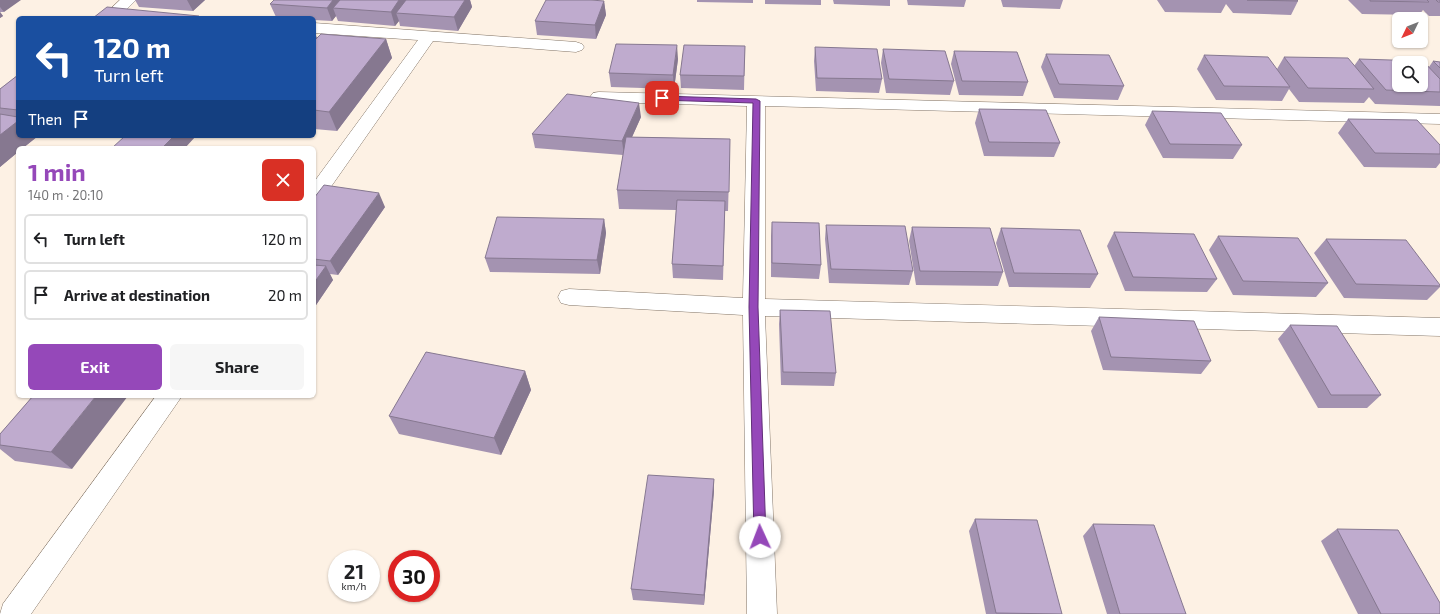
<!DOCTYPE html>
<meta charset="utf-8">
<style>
body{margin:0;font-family:"Exo 2",sans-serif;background:#f6f6f6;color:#202124;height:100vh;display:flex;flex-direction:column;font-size:15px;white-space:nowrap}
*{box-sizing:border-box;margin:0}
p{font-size:13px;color:#757577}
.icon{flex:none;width:22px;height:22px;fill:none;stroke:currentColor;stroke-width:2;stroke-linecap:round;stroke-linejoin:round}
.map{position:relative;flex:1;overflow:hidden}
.drawer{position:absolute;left:16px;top:146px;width:300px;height:252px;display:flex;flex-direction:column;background:#fff;border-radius:6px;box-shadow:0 1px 3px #0004}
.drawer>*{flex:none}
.banner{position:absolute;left:16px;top:16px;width:300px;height:122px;border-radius:6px;box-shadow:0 1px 3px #0004;background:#1a4fa0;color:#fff;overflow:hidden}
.needle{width:26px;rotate:227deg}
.tools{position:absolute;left:1392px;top:12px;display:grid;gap:8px}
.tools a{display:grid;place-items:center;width:36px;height:36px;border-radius:6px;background:#fff;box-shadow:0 1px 3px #0004;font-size:20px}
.speed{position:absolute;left:328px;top:550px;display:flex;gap:8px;font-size:20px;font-weight:700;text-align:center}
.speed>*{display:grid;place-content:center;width:52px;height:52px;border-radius:50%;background:#fff;box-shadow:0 1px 3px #0004;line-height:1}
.speed small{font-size:10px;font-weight:400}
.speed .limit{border:6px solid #d22;background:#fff;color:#111}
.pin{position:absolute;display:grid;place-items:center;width:34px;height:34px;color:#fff;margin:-17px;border-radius:8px;box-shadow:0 2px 6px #0006}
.me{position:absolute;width:44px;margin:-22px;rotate:358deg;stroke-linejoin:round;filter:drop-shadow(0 0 3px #0008)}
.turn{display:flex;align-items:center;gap:14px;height:84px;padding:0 12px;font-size:18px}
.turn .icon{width:52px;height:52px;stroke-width:2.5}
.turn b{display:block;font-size:28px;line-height:34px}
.then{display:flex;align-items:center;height:38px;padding:0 12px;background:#0003;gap:8px;font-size:15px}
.round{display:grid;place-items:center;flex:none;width:42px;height:42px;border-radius:6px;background:#f6f6f6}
.overview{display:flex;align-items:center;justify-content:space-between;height:68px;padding:0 12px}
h1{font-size:24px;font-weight:700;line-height:30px;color:#9548b9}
.button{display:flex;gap:8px;margin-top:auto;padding:8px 12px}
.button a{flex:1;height:46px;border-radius:6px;background:#9548b9;color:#fff;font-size:16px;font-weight:700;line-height:46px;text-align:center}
.button a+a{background:#f6f6f6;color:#202124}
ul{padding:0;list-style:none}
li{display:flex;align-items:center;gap:12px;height:50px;margin:0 8px 6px;padding:0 4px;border:2px solid #e0e0e0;border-radius:6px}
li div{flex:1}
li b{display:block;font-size:15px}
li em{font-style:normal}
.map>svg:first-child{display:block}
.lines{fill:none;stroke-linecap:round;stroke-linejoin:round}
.street-casing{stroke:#847668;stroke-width:1}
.street{fill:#fff;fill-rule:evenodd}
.wall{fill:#a493b1}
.shaded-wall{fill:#867890}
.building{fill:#bfabce;stroke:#867890;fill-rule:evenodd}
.route{fill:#9548b9;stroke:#612f78}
</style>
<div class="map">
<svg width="1440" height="614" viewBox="0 0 1440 614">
<rect width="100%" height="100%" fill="#fdf1e4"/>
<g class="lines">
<defs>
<path id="street" d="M 120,0 L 136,0 L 118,18 L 101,18 Z
M 314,23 L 576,42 L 582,44 L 584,47 L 582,50 L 576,52 L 433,41 L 321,201 L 314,202 L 314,182 L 418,40 L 314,33 Z
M 599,92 L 1440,114 L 1440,124 L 765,106 L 765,299 L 1440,318 L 1440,336 L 765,316 L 777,614 L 747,614 L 743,315 L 569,305 L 561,303 L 558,297 L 561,291 L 569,289 L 743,298 L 747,106 L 599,102 L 593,101 L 590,97 L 593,93 Z
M 156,396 L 182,396 L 31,614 L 0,614 L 3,604 Z"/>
</defs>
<use href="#street" class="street-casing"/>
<use href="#street" class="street"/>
</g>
<path class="wall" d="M 0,0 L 4,12 L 0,12 L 3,16 L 0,18 Z
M 135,0 L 205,0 L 193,11 L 139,7 Z
M 274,0 L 470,0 L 472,7 L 458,31 L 400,26 L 399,21 L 395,26 L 338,21 L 336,16 L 332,21 L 314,20 L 314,18 L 288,18 L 276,17 L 270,4 Z
M 697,0 L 753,0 L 753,3 L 697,2 Z
M 765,0 L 821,0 L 821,5 L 765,4 Z
M 833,0 L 890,0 L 890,6 L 834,4 Z
M 907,0 L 966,0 L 964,7 L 908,5 Z
M 1001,0 L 1063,0 L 1060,9 L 1003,7 Z
M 1157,0 L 1297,0 L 1298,1 L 1291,15 L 1233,13 L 1226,4 L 1221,13 L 1165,12 Z
M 1348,0 L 1440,0 L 1440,16 L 1429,16 L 1423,10 L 1419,15 L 1362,14 Z
M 604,1 L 606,15 L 596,39 L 537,35 L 535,21 Z
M 314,31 L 317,38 L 386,39 L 392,58 L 337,131 L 314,129 Z
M 745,46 L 744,90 L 681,88 L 680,75 Z
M 815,47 L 882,79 L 879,93 L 816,91 L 814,61 Z
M 883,49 L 954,81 L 950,95 L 886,93 L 881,63 Z
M 954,51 L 1028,82 L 1023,96 L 959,95 L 951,64 Z
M 1046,54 L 1124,86 L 1118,100 L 1054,98 L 1041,67 Z
M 1204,55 L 1277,69 L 1284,57 L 1354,66 L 1359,59 L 1429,67 L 1433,61 L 1440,62 L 1440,106 L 1375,104 L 1369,97 L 1364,103 L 1299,102 L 1289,89 L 1282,101 L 1216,100 L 1197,69 Z
M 678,59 L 674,89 L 611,87 L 609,73 Z
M 18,75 L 18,136 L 38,136 L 23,148 L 18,148 L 18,152 L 0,167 L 0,89 Z
M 979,109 L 1060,143 L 1054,157 L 984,156 L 975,123 Z
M 1152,111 L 1242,145 L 1233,159 L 1163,158 L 1145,125 Z
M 641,117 L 632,137 L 730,139 L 728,211 L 725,211 L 723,280 L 673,278 L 672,264 L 676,210 L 619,209 L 617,190 L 623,155 L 535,148 L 532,134 Z
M 1348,119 L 1440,145 L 1440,163 L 1436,168 L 1364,167 L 1338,133 Z
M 314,198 L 385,207 L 338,275 L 330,274 L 333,280 L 314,308 Z
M 604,219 L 606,233 L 600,274 L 490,272 L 485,258 Z
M 772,222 L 821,265 L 819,279 L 771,277 L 771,236 Z
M 826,225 L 913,271 L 909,285 L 829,283 L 825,239 Z
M 912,227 L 1003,272 L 998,286 L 916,285 L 909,241 Z
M 1001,228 L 1098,274 L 1090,288 L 1009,287 L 996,243 Z
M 1114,232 L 1217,279 L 1207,292 L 1125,291 L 1107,246 Z
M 1218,236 L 1328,283 L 1316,297 L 1233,295 L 1209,250 Z
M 1326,239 L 1440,285 L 1440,287 L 1427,300 L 1344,298 L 1314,253 Z
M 780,310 L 836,373 L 834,386 L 781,385 L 779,324 Z
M 1099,317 L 1211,361 L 1201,374 L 1103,370 L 1091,331 Z
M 1290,325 L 1381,395 L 1367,408 L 1318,408 L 1278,339 Z
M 525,371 L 531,390 L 501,455 L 399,434 L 389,416 Z
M 33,396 L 72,469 L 15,461 L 0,449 L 0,434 Z
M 714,479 L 714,491 L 704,605 L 633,600 L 631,589 Z
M 975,519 L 1062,614 L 986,614 L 969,531 Z
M 1093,524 L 1186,614 L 1107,614 L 1083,536 Z
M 1337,529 L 1440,614 L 1358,614 L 1321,541 Z"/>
<path class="shaded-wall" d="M 0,0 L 21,0 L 4,12 L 0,7 Z
M 187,0 L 205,0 L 193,11 Z
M 333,0 L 349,0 L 333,8 L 336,16 L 332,21 L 327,8 Z
M 399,0 L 411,0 L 396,13 L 399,21 L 395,26 L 391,12 Z
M 465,0 L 470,0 L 472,7 L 458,31 L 454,17 Z
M 604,1 L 606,15 L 596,39 L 595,25 Z
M 0,12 L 3,16 L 0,18 Z
M 314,31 L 321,49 L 314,57 Z
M 386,39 L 392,58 L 337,131 L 329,112 Z
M 677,45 L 678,59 L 674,89 L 673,75 Z
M 639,103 L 641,117 L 624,155 L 622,141 Z
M 18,121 L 18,136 L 38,136 L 23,148 L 18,148 L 18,152 L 0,167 L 0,135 Z
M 174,136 L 196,136 L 185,148 L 162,148 Z
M 379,193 L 385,207 L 338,275 L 330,261 Z
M 604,219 L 606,233 L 600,274 L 597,260 Z
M 326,266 L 333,280 L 314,308 L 314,283 Z
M 525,371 L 531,390 L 501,455 L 494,438 Z
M 96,396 L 128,396 L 72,469 L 51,452 Z
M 714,479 L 714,491 L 704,605 L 704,595 Z"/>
<path class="building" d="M 274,0 L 333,0 L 327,8 L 270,4 Z
M 340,0 L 399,0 L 391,12 L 333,8 Z
M 406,0 L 465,0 L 454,17 L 396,13 Z
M 546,0 L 591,0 L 604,1 L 595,25 L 535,21 Z
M 1247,0 L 1297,0 L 1298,1 Z
M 1370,0 L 1427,0 L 1429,2 L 1370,1 Z
M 1436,0 L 1440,0 L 1440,2 L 1438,2 Z
M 107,7 L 199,16 L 197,18 L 93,18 Z
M 321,34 L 386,39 L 329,112 L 314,110 L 314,41 Z
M 616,44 L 677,45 L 673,75 L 609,73 Z
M 684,45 L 745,46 L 744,76 L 680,75 Z
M 815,47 L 877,49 L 882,79 L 817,78 Z
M 883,49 L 945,51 L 954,81 L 889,79 Z
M 954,51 L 1017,52 L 1028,82 L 962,81 Z
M 1046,54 L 1109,55 L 1124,86 L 1059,84 Z
M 1204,55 L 1268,57 L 1290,87 L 1224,86 Z
M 1284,57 L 1348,58 L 1374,89 L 1308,88 Z
M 1359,59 L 1423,61 L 1440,79 L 1440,92 L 1386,90 ZM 1399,63 L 1421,63 L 1421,85 L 1399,85 Z
M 1433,61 L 1440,62 L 1440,68 Z
M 18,75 L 18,110 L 0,108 L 0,89 Z
M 567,94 L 639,103 L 622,141 L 532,134 Z
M 979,109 L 1046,110 L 1060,143 L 989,142 Z
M 1152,111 L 1221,113 L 1242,145 L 1170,144 Z
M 0,114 L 18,117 L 18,121 L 0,135 Z
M 1348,119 L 1417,120 L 1440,145 L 1440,154 L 1375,153 Z
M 125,136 L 174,136 L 162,148 L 112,148 Z
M 626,137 L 730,139 L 729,192 L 617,190 Z
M 324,185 L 379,193 L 330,261 L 314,259 L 314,198 Z
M 677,200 L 725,201 L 723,266 L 672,264 Z
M 497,217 L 604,219 L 597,260 L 485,258 Z
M 772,222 L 819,223 L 821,265 L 772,263 Z
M 826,225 L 905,226 L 913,271 L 831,269 Z
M 912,227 L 990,228 L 1003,272 L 920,271 Z
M 1001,228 L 1080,230 L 1098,274 L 1014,273 Z
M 1114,232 L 1194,234 L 1217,279 L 1133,277 Z
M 1218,236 L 1298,238 L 1328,283 L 1243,281 Z
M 1326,239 L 1406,240 L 1440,285 L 1440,286 L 1356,284 Z
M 314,265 L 326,266 L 314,283 Z
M 780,310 L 830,311 L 836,373 L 783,372 Z
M 1099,317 L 1194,321 L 1211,361 L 1111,357 Z
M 1290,325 L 1337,326 L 1381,395 L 1331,395 Z
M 426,352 L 525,371 L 494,438 L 389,416 Z
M 33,396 L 96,396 L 51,452 L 0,445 L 0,434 Z
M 648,475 L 714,479 L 704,595 L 631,589 Z
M 975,519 L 1037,520 L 1062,614 L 996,613 Z
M 1093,524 L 1154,525 L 1186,614 L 1120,614 Z
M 1337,529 L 1398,530 L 1440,603 L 1440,614 L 1381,614 Z"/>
<path class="route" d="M 662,96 L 756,99 L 760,101 L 758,307 L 766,537 L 764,541 L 760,543 L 756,541 L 754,537 L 749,307 L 753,103 L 660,100 L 659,98 Z"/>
</svg>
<div class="tools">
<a><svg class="needle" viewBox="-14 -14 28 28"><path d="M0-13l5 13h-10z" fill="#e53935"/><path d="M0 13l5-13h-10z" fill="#757577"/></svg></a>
<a><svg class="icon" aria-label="search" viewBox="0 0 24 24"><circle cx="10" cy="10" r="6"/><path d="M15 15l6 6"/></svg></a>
</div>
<div class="speed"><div>21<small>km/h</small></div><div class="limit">30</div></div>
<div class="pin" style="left:662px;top:98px;background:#d93025"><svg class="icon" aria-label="arrive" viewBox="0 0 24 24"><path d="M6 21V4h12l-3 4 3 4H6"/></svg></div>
<svg class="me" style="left:760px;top:537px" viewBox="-20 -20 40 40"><circle r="19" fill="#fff"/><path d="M0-13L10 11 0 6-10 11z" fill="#9548b9"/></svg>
<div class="banner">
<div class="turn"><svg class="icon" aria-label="left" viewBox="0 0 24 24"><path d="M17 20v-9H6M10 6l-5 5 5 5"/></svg><div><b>120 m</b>Turn left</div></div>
<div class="then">Then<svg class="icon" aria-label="arrive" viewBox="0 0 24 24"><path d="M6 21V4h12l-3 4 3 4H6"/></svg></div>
</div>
<section class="drawer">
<div class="overview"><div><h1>1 min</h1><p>140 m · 20:10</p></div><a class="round" style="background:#d93025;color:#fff"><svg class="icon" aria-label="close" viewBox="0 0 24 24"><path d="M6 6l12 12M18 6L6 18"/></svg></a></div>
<ul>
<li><svg class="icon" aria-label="left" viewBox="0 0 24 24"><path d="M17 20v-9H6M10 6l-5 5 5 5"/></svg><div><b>Turn left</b></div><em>120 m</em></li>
<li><svg class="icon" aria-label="arrive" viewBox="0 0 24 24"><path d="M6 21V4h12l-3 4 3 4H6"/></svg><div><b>Arrive at destination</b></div><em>20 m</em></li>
</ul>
<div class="button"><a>Exit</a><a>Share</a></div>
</section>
</div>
